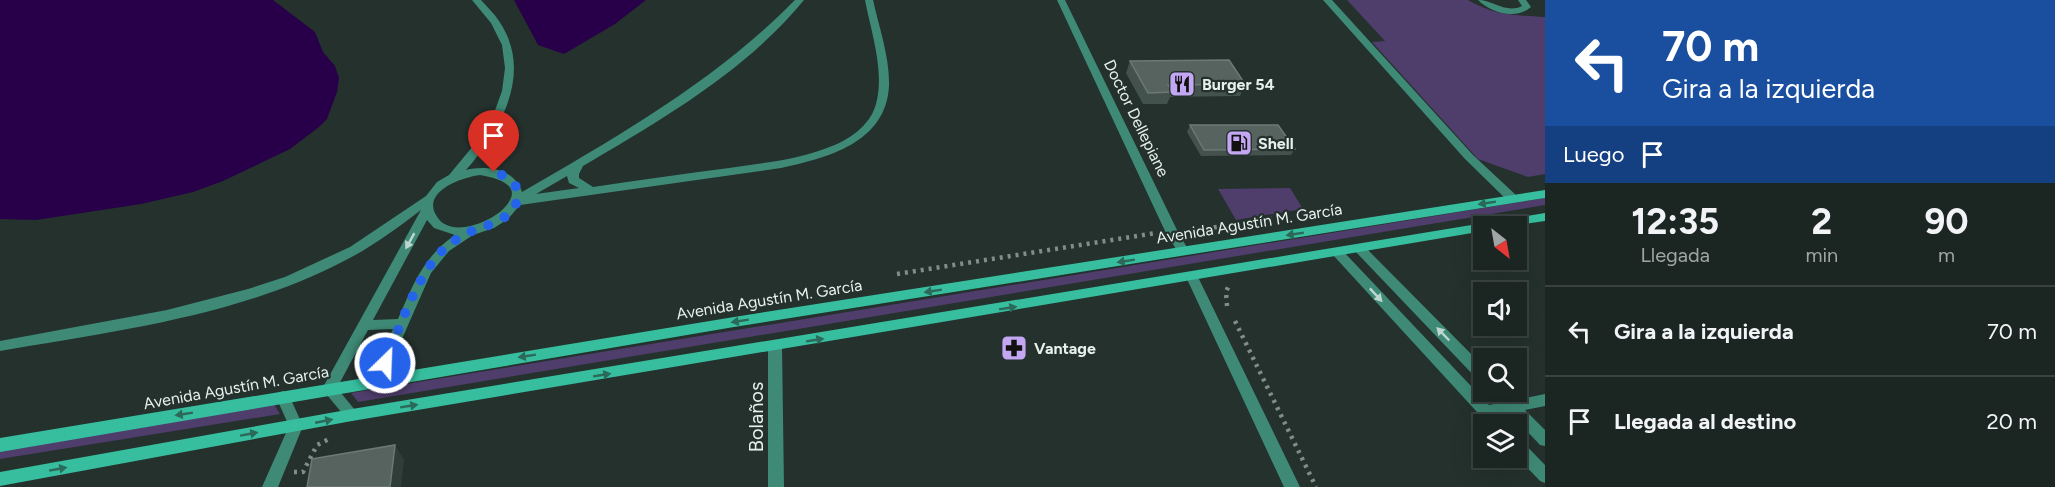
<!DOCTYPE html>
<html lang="es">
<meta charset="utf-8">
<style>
body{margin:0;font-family:Figtree,sans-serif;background:#242d2a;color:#f1f3f6;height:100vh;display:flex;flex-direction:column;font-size:22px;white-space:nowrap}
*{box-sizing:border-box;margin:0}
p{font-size:20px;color:#a0a5a5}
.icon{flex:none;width:33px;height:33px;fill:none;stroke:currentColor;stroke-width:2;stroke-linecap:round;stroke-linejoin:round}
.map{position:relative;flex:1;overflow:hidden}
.side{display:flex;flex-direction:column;background:#1b2522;width:510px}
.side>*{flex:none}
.top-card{background:#1a4fa0;color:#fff;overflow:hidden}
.needle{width:39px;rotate:149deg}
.tools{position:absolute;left:1473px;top:216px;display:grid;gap:12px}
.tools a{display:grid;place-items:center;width:54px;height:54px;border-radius:0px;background:#1b2522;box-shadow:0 6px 24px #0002,0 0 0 2px #394240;font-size:30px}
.pin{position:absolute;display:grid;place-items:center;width:51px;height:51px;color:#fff;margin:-62px -26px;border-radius:50% 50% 50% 0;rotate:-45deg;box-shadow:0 0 6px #0007}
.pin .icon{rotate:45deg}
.me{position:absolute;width:66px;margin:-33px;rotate:24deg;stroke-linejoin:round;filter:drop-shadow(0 0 4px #0008)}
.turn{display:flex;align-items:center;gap:21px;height:126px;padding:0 18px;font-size:27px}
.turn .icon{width:78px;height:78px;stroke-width:2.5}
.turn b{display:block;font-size:42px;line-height:51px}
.then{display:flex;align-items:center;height:57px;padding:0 18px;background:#0003;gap:12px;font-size:22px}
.eta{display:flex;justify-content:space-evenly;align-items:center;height:102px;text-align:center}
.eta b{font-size:36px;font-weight:700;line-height:42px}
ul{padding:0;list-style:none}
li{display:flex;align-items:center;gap:18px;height:90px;padding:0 18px;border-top:2px solid #394240}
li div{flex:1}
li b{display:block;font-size:22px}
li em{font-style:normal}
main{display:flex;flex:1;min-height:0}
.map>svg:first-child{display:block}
.green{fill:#4f3d6c}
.water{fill:#270049}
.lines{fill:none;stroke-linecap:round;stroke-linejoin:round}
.path{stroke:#828d8a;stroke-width:4.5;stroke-dasharray:3 5;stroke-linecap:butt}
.minor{fill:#3e8a76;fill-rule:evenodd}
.secondary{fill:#36be9e;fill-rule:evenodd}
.wall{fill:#44524e}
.shaded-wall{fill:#303e3a}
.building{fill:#56635f;stroke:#6c7975;stroke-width:1.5}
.oneway{fill:#2b695a}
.oneway2{fill:#bdd6cf}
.route{stroke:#2563eb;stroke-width:10;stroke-dasharray:0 18}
.labels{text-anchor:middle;stroke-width:4.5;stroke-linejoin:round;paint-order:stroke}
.poi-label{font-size:16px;font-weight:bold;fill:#e7f0ed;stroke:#24312d;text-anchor:start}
.street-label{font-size:16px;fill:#e7f0ed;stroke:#24312d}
.near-street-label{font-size:20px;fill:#e7f0ed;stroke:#24312d}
</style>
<main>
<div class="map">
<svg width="1545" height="487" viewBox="0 0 1545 487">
<rect width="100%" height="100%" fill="#24312d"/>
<path class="green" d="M 1347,0 L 1468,0 C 1496,16 1514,15 1545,17 L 1545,174 L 1528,177 L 1478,159 L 1372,42 L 1385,41 Z
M 1290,188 L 1303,209 L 1236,220 L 1218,189 Z
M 1545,198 L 1545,205 L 358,402 L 351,393 Z
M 274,404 L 280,414 L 0,459 L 0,450 Z"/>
<path class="water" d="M 0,0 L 273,0 L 315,32 L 323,52 L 335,66 L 339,78 L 337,92 L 327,119 L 319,127 L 290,149 L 223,181 L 193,192 L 141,204 L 36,220 L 0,219 Z
M 514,0 L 646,0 L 615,24 L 564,54 L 538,45 Z"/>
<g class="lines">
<path class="path" d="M 1190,231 L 1278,218
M 897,274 L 1156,233
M 1227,306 L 1226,292 L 1229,285
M 1235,321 L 1316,487
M 294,472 L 303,472 L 317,445 L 331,438"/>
<path class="minor" d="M 472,0 L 481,0 C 487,7 494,13 499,21 C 534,72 501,130 466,170 C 487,165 515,169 522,192 C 620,135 715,81 795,0 L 804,0 C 746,71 661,120 583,166 L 579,174 L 579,178 L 593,187 C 638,180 683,174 729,168 C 762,163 796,160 827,148 C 848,141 870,126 876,104 C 885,71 871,32 865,0 L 873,0 C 879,27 890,58 889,86 C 886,143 827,158 781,168 L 520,205 L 508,219 L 494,228 L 473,235 L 449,251 L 431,273 L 383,382 L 381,386 L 376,388 L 371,386 L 369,382 L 393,329 L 368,330 L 337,388 L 359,415 L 357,419 L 352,421 L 347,419 L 322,389 L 421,210 C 396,229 372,247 344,261 C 239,316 116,331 0,351 L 0,341 L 167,310 L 248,289 L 285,277 L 350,247 L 426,196 L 437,182 L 449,175 L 483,134 L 494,113 L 502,91 L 505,68 L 502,45 L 491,23 ZM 480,175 C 497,178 525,185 505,207 C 492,222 449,240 436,215 C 422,191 463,177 480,175 ZM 567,176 L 569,183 L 579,188 L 536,194 ZM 427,220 L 434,228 L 455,235 C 423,257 413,285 398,319 L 373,320 Z
M 1057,0 L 1065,0 L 1177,230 L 1189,251 L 1187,254 L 1179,254 L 1165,231 Z
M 1323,0 L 1332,0 L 1473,155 L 1517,196 L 1519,199 L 1517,202 L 1509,202 L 1465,159 Z
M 1478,0 C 1493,0 1506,14 1522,6 L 1518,0 L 1526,0 L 1531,7 C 1516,20 1491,13 1478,0 Z
M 1359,244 L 1363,245 L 1484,367 L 1484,383 L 1479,381 L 1355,251 L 1353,248 Z
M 1337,248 L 1341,249 L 1489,405 L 1500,403 L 1491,392 L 1507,392 L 1515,400 L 1545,394 L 1545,406 L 1525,410 L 1545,430 L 1545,446 L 1540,445 L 1510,413 L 1498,416 L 1504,424 L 1488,424 L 1333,255 L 1331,252 Z
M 1192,272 L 1196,274 L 1198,277 L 1300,487 L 1284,487 L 1186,277 L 1188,274 Z
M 775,342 L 780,343 L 782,347 L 784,487 L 768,487 L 768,347 L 770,343 Z
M 283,391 L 288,393 L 303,426 L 278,487 L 262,487 L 289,426 L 276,397 L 278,393 Z
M 1516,439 L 1521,440 L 1545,465 L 1545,483 L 1540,481 L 1516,456 Z"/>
<path class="secondary" d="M 1545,190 L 1545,198 L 734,327 L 0,452 L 0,438 L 734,317 Z
M 1545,213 L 1545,221 L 1510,226 L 1484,226 L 1484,231 L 352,421 L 0,486 L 0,472 L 352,409 Z"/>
</g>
<path class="wall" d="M 1130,61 L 1245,84 L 1240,96 L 1170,97 L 1167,104 L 1143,104 L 1126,73 Z
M 1190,125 L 1295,149 L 1291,155 L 1201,156 L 1187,132 Z"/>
<path class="shaded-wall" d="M 395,445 L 404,460 L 401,487 L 390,487 Z"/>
<path class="building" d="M 1229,60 L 1245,84 L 1168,85 L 1172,92 L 1148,93 L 1130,61 Z
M 1190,125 L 1278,125 L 1295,149 L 1204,150 Z
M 395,445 L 390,487 L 307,487 L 312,459 Z"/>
<defs><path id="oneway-solid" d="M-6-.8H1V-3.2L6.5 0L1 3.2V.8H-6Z" transform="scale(1.5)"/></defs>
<g class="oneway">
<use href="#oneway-solid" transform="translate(1487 203) rotate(171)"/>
<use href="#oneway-solid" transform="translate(1295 234) rotate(171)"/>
<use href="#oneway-solid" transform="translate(1126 261) rotate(171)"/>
<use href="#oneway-solid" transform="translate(933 291) rotate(171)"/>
<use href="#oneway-solid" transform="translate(1008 308) rotate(-9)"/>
<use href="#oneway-solid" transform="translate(740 321) rotate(171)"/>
<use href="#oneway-solid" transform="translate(815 340) rotate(-9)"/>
<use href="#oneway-solid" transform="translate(527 356) rotate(171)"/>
<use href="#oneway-solid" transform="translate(602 375) rotate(-9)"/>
<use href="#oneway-solid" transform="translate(409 406) rotate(-9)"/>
<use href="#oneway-solid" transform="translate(184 414) rotate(171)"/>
<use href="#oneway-solid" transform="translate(324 421) rotate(-11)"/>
<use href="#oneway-solid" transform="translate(249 434) rotate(-10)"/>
<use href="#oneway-solid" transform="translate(58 469) rotate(-10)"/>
</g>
<g class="oneway2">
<use href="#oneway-solid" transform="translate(410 241) rotate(119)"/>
<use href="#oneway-solid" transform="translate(1376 295) rotate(47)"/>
<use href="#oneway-solid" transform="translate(1443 334) rotate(-134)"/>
</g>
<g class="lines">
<path class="route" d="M 385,363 C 400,327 417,274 445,248 C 452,242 464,234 472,231 C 488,225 511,220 517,201 C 522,184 506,176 494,172"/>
</g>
<defs>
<symbol id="restaurant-square" viewBox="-11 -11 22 22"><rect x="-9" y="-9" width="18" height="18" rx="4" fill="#c3a7f2" stroke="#24312d"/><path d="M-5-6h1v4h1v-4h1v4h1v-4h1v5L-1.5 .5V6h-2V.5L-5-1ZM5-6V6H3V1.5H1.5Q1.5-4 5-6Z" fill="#111"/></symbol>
<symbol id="fuel-square" viewBox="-11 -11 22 22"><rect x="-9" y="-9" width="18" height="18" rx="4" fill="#c3a7f2" stroke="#24312d"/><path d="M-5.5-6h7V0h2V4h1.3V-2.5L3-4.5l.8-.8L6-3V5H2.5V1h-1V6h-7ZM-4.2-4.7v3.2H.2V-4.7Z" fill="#111"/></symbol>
<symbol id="pharmacy-square" viewBox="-11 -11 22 22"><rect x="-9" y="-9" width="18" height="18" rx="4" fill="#c3a7f2" stroke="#24312d"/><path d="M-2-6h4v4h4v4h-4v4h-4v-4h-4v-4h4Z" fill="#111"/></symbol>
</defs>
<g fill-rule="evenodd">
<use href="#restaurant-square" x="1167" y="69" width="30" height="30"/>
<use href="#fuel-square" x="1224" y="128" width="30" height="30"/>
<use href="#pharmacy-square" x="999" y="333" width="30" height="30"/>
</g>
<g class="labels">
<g class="poi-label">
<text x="1202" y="90">Burger 54</text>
<text x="1258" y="149">Shell</text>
<text x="1034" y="354">Vantage</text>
</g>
<g class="street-label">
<text transform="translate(1137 118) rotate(64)" y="6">Doctor Dellepiane</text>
<text transform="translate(1249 223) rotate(-9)" y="6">Avenida Agustín M. García</text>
<text transform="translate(769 299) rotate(-9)" y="6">Avenida Agustín M. García</text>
<text transform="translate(236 387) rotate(-10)" y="6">Avenida Agustín M. García</text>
</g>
<g class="near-street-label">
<text transform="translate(756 417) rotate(-90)" y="7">Bolaños</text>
</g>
</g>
</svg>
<div class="tools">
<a><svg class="needle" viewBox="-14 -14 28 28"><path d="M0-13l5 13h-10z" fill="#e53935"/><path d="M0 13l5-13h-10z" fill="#a0a5a5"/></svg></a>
<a><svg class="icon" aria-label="sound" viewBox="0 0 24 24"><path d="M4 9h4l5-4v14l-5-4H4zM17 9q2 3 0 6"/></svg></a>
<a><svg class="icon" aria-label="search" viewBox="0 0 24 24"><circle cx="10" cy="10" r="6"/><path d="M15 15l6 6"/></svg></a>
<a><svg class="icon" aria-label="layers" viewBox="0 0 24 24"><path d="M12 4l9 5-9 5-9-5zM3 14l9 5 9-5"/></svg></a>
</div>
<div class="pin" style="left:494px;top:172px;background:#d93025"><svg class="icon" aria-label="arrive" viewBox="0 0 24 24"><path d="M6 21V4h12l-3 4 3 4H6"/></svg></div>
<svg class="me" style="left:385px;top:363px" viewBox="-20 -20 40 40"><circle r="17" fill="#2563eb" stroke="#fff" stroke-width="3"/><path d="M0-11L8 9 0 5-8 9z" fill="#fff"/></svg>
</div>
<section class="side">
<div class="top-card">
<div class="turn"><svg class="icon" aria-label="left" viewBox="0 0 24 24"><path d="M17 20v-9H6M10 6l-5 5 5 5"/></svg><div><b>70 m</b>Gira a la izquierda</div></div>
<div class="then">Luego<svg class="icon" aria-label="arrive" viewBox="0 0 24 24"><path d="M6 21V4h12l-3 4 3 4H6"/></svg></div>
</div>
<div class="eta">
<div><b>12:35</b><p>Llegada</p></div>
<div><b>2</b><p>min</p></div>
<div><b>90</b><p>m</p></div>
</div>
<ul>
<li><svg class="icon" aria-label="left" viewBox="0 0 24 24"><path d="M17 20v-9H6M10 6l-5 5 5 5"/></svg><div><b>Gira a la izquierda</b></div><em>70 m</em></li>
<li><svg class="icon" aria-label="arrive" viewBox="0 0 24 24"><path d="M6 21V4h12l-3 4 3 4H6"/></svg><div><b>Llegada al destino</b></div><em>20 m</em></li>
</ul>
</section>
</main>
